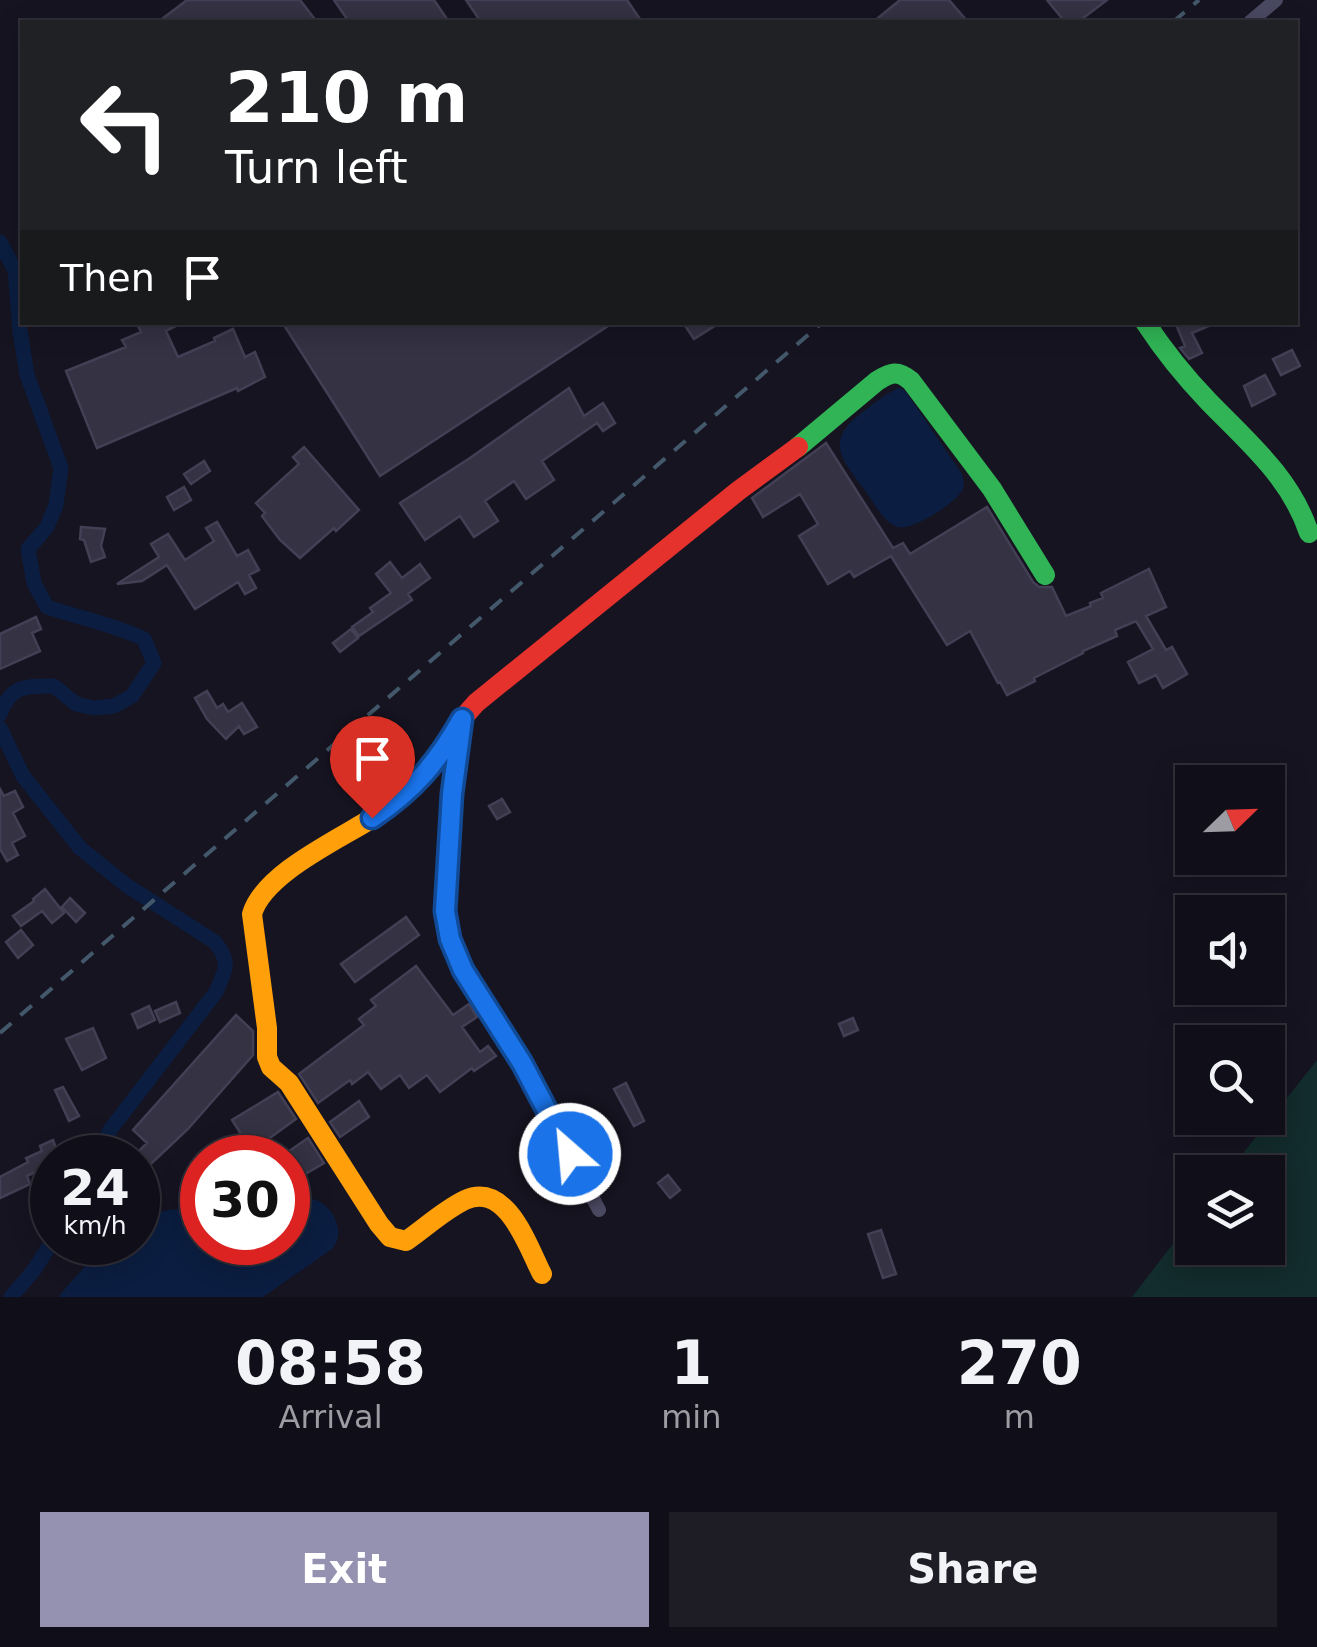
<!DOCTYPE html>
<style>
body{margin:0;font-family:"DejaVu Sans",sans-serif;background:#1e1d26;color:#f1f3f6;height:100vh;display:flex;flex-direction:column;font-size:38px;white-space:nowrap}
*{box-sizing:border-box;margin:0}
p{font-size:32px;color:#9c9ca2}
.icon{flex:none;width:55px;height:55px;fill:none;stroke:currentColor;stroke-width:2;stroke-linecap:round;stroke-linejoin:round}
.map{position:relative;height:1297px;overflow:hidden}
.panel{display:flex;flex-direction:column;background:#100f19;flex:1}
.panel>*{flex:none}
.guide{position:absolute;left:20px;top:20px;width:1278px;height:305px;border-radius:0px;box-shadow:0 5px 25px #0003,0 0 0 2px #302f38;background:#202124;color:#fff;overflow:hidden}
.needle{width:65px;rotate:67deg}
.controls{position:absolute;left:1175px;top:765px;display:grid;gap:20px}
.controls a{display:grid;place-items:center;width:110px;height:110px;border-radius:0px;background:#100f19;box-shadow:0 5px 25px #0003,0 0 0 2px #302f38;font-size:50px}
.speed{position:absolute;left:30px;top:1135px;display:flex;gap:20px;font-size:50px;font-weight:700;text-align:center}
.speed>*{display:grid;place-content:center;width:130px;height:130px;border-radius:50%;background:#100f19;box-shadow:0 5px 25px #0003,0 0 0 2px #302f38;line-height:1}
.speed small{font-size:25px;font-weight:400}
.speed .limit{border:15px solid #d22;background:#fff;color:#111}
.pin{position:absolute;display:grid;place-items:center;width:85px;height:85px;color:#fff;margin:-102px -42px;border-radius:50% 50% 50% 0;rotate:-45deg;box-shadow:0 0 10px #0007}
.pin .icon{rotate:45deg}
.me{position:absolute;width:110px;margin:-55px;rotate:333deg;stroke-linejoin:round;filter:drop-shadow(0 0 8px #0008)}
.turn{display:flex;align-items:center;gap:35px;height:210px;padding:0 40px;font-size:45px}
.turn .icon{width:130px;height:130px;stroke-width:2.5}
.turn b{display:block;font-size:70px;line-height:85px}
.then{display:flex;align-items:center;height:95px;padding:0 40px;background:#0003;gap:20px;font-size:38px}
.eta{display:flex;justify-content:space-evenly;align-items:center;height:170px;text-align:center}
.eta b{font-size:60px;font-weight:700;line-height:70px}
.cta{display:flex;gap:20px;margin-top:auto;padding:20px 40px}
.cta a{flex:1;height:115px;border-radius:0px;background:#9591b1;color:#fff;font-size:40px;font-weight:700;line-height:115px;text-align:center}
.cta a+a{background:#1e1d26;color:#f1f3f6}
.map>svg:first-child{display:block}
.green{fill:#132c2d}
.water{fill:#0b1e41}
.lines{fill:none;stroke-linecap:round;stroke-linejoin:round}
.canal{stroke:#0b1e41;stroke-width:15}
.building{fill:#343243;stroke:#433f54;stroke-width:2.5}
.street{stroke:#4a4962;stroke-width:14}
.fast{stroke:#30b455;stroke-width:20}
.slow{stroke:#ff9f0a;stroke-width:20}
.jam{stroke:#e5322d;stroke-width:20}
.rail{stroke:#43596b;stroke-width:4;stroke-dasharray:15 12;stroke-linecap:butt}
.route-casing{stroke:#114b97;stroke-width:25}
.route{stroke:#1a73e8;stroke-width:18}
</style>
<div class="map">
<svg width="1317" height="1297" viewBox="0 0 1317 1297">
<rect width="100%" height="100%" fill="#161421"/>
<path class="green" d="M 1317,1060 L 1317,1297 L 1132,1297 L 1192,1219 L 1192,1248 L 1268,1248 L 1268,1172 L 1228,1172 Z"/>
<path class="water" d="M 898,388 L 903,389 L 908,395 L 962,474 C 963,480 965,484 963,489 C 958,502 912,531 898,527 C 884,523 874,503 867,493 C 845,463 823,443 859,415 C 872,405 884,395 898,388 Z
M 314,1199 C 333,1206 347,1232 332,1249 L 263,1297 L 58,1297 L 105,1243 L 138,1242 L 138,1221 C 163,1210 175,1204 202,1215 L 202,1242 L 288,1242 L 288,1217 L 305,1203 Z"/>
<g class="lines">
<path class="canal" d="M 0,242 L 15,270 L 20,331 L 27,375 L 61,468 L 56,505 L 47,527 L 28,549 L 34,583 L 47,607 C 79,618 113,624 144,639 L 154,663 L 132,696 L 114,706 L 94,708 L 76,704 L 54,686 C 26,686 11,685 0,714
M 0,728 L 23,776 L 80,848 L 126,885 L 215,942 C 231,963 226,968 216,992 L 110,1130 L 98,1158
M 11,1297 L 34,1270 L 52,1242"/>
</g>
<path class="building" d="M 187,0 L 300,0 L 317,22 L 158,22 Z
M 334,0 L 434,0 L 449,22 L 349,22 Z
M 466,0 L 627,0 L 642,22 L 481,22 Z
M 900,0 L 949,0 L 968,22 L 873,22 Z
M 1047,0 L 1107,0 L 1078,22 L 1065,22 Z
M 136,322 L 184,322 L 166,331 L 178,357 L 215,341 L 214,338 L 233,329 L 245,357 L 255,352 L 265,377 L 238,391 L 237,388 L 97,448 L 66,371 L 126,347 L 122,340 L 141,332 Z
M 282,322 L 614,322 L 380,476 Z
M 693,322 L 721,322 L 694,339 L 686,327 Z
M 1175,322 L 1216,322 L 1216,323 L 1192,333 L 1202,353 L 1189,359 L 1180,348 L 1185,346 Z
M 1292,350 L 1300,366 L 1281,375 L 1273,359 Z
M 1265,375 L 1275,394 L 1252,406 L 1244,386 Z
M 569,388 L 584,416 L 603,403 L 615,423 L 603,431 L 597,423 L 542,461 L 554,480 L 526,499 L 514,481 L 485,501 L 498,521 L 474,537 L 460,516 L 425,540 L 400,503 L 470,458 Z
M 826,443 L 893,548 L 903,543 L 910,554 L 987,507 L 1033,582 L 1039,587 L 1052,587 L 1066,616 L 1091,606 L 1090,603 L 1103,598 L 1101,593 L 1149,569 L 1166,607 L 1146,616 L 1166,650 L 1172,647 L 1187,674 L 1163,688 L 1156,675 L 1139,683 L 1128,662 L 1153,649 L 1136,621 L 1115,630 L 1117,636 L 1083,651 L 1083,653 L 1034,678 L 1035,681 L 1007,695 L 1000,682 L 998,683 L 970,631 L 947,645 L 891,556 L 854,577 L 850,571 L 828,584 L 799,536 L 818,524 L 800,494 L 763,517 L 752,498 Z
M 304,447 L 359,510 L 336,531 L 334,528 L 300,558 L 280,540 L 262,516 L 265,513 L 256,503 L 299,464 L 293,457 Z
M 204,461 L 210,471 L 191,484 L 184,474 Z
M 184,487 L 191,500 L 174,510 L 167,497 Z
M 217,522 L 237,556 L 248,550 L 259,570 L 249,575 L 256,588 L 245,594 L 238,582 L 195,609 L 167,565 L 142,581 L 117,584 L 159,557 L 151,544 L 168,534 L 185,560 L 214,541 L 206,528 Z
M 81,527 L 105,529 L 101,546 L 105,557 L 91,562 L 84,540 L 80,539 Z
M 390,562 L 402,578 L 420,564 L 430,578 L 408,594 L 412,600 L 359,636 L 352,627 L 373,612 L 370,608 L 391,593 L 376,574 Z
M 36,617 L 41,629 L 32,633 L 40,651 L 0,669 L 0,634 Z
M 351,629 L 358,638 L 340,652 L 333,643 Z
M 207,691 L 217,708 L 223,704 L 228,712 L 242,703 L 257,727 L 244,734 L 239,726 L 226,739 L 207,719 L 195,698 Z
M 0,789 L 4,796 L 15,791 L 23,807 L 13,813 L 25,836 L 12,843 L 18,855 L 7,861 L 0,849 Z
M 502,799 L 510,812 L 497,819 L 489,806 Z
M 45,889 L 64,913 L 52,923 L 42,911 L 21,926 L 13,916 L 34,901 L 33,899 Z
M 70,898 L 85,913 L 76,922 L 62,907 Z
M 406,917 L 419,935 L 355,982 L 341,964 Z
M 21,930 L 33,945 L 18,958 L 6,942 Z
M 416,966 L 453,1015 L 469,1004 L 477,1017 L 462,1027 L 480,1052 L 488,1046 L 496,1056 L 474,1071 L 472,1068 L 440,1092 L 427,1075 L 409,1088 L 400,1075 L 381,1089 L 368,1072 L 352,1084 L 350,1080 L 318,1103 L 299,1074 L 364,1025 L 359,1019 L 376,1006 L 371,1000 Z
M 176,1002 L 180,1013 L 160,1022 L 155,1011 Z
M 149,1006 L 155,1020 L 138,1028 L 132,1014 Z
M 236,1015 L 253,1031 L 253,1055 L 188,1129 L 138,1176 L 138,1152 L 147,1143 L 133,1130 Z
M 853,1018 L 858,1030 L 844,1036 L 839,1024 Z
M 93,1028 L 106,1058 L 82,1070 L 66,1039 Z
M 626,1083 L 644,1121 L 634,1126 L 614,1089 Z
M 63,1087 L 79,1116 L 69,1121 L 55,1090 Z
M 278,1092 L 296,1119 L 256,1148 L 263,1158 L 235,1158 L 227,1141 L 241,1134 L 232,1120 Z
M 359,1101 L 369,1117 L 340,1137 L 330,1122 Z
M 308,1138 L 324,1163 L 297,1179 L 304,1193 L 288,1200 L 288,1152 Z
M 53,1140 L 59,1157 L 52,1158 L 52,1160 L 44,1163 L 46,1167 L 27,1176 L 30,1184 L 0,1198 L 0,1177 L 28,1162 L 26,1158 L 42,1151 L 40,1146 Z
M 668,1175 L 680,1190 L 670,1198 L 658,1183 Z
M 881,1230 L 896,1274 L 883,1278 L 868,1234 Z"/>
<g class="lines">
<path class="street" d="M 1250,22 L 1276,0
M 461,725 L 452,794 L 445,911 L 450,939 L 463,970 L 523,1063 L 599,1210"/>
<path class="fast" d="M 1145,322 C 1164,351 1185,377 1209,402 C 1249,443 1291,478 1309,533
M 798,447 L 877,381 C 891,372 898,370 911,381 L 992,489 L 1045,575"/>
<path class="slow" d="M 429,771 C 411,787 394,803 374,817 C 340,839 264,873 252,914 L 267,1028 L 267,1057 L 271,1067 L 289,1083 L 379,1224 L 390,1237 L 406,1241 C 425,1228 444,1210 465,1200 C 507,1181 528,1247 542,1274"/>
<path class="jam" d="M 429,771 L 462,719 L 476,703 L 738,491 L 798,447"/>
<path class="rail" d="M 1173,22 L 1199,0
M 0,1033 L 823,322"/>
</g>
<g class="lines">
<defs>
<path id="route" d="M 372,818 C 414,790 437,763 462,719 L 452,794 L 445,911 L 450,939 L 463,970 L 522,1063 L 570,1154"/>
</defs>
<use href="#route" class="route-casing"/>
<use href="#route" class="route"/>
</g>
</svg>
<div class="controls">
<a><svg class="needle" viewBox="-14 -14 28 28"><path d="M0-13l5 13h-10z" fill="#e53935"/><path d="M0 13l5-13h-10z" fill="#9c9ca2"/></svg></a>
<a><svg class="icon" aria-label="sound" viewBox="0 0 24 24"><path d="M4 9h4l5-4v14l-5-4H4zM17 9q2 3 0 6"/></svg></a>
<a><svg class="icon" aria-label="search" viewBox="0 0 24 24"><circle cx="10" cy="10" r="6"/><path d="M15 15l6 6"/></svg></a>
<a><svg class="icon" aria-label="layers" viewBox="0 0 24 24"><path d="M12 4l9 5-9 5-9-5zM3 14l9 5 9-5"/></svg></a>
</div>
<div class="speed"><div>24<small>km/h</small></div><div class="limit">30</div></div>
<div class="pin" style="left:372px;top:818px;background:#d93025"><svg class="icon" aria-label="arrive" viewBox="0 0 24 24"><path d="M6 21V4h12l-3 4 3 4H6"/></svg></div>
<svg class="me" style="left:570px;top:1154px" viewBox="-20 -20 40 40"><circle r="17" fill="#1a73e8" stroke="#fff" stroke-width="3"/><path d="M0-11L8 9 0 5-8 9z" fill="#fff"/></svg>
<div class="guide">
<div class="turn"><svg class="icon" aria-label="left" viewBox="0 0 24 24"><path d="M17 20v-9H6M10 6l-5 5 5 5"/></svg><div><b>210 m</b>Turn left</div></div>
<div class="then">Then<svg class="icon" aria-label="arrive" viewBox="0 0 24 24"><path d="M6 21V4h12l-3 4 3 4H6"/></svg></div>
</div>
</div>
<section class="panel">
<div class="eta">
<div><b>08:58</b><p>Arrival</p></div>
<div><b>1</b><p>min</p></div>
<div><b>270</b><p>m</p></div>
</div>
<div class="cta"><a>Exit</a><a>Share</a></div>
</section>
